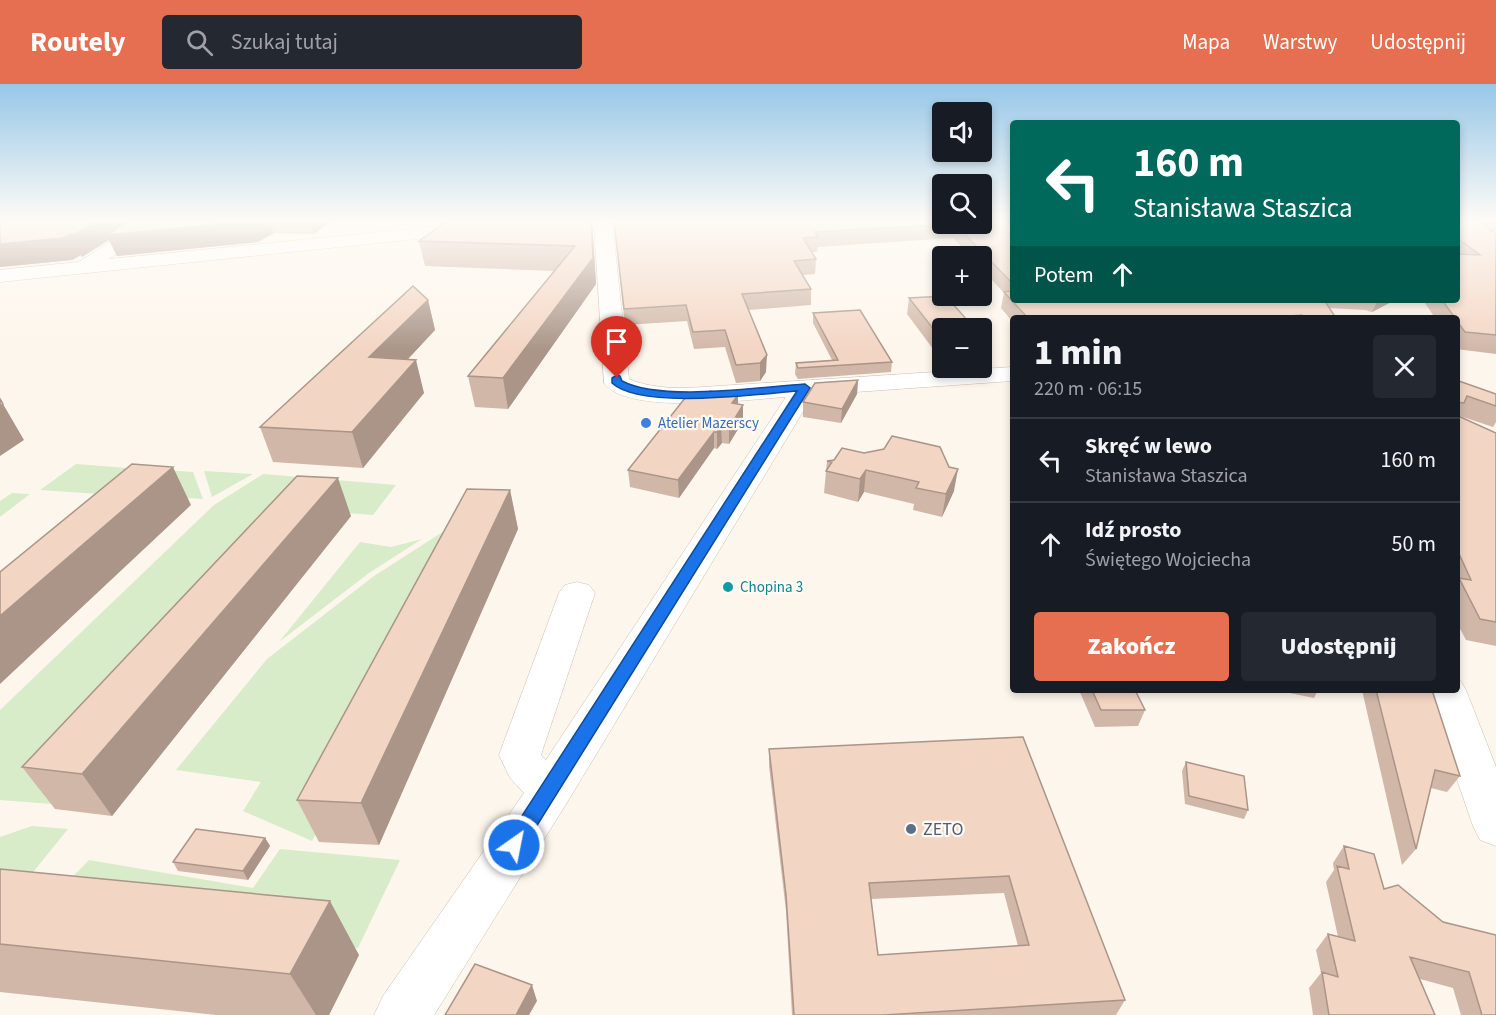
<!DOCTYPE html>
<html lang="pl">
<meta charset="utf-8">
<style>
body{margin:0;font-family:"Source Sans 3",sans-serif;background:#242831;color:#f1f3f6;height:100vh;display:flex;flex-direction:column;font-size:22px;white-space:nowrap}
*{box-sizing:border-box;margin:0}
p{font-size:20px;color:#9ea1a6}
.icon{flex:none;width:33px;height:33px;fill:none;stroke:currentColor;stroke-width:2;stroke-linecap:round;stroke-linejoin:round}
.map{position:relative;flex:1;overflow:hidden}
.panel{position:absolute;left:1010px;top:231px;width:450px;height:378px;display:flex;flex-direction:column;background:#171b24;border-radius:6px;box-shadow:0 3px 9px #0003}
.panel>*{flex:none}
.banner{position:absolute;left:1010px;top:36px;width:450px;height:183px;border-radius:6px;box-shadow:0 3px 9px #0003;background:#00695c;color:#fff;overflow:hidden}
.buttons{position:absolute;left:932px;top:18px;display:grid;gap:12px}
.buttons a{display:grid;place-items:center;width:60px;height:60px;border-radius:6px;background:#171b24;box-shadow:0 3px 9px #0003;font-size:30px}
.pin{position:absolute;display:grid;place-items:center;width:51px;height:51px;color:#fff;margin:-62px -26px;border-radius:50% 50% 50% 0;rotate:-45deg;box-shadow:0 0 6px #0007}
.pin .icon{rotate:45deg}
.me{position:absolute;width:66px;margin:-33px;rotate:33deg;stroke-linejoin:round;filter:drop-shadow(0 0 4px #0008)}
.turn{display:flex;align-items:center;gap:21px;height:126px;padding:0 24px;font-size:27px}
.turn .icon{width:78px;height:78px;stroke-width:2.5}
.turn b{display:block;font-size:42px;line-height:51px}
.then{display:flex;align-items:center;height:57px;padding:0 24px;background:#0003;gap:12px;font-size:22px}
.round{display:grid;place-items:center;flex:none;width:63px;height:63px;border-radius:6px;background:#242831}
.summary{display:flex;align-items:center;justify-content:space-between;height:102px;padding:0 24px}
h1{font-size:36px;font-weight:800;line-height:45px}
.primary-button{display:flex;gap:12px;margin-top:auto;padding:12px 24px}
.primary-button a{flex:1;height:69px;border-radius:6px;background:#e76f51;color:#fff;font-size:24px;font-weight:800;line-height:69px;text-align:center}
.primary-button a+a{background:#242831;color:#f1f3f6}
ul{padding:0;list-style:none}
li{display:flex;align-items:center;gap:18px;height:84px;padding:0 24px;border-top:2px solid #363941}
li div{flex:1}
li b{display:block;font-size:22px}
li em{font-style:normal}
header{display:flex;align-items:center;gap:36px;box-sizing:border-box;height:84px;padding:0 30px;background:#e76f51;color:#fff}
header strong{font-size:28px}
nav{display:flex;gap:33px;margin-inline-start:auto;font-size:21px}
.search{width:420px;height:54px;background:#242831;display:flex;align-items:center;gap:15px;box-sizing:border-box;padding:0 21px;border-radius:6px;color:#9ea1a6;font-size:22px}
.map>svg:first-child{display:block}
.green{fill:#d8ecc9}
.lines{fill:none;stroke-linecap:round;stroke-linejoin:round}
.street-casing{stroke:#d1beb0;stroke-width:1}
.secondary-casing{stroke:#d6c0b0;stroke-width:1}
.street{fill:#fff;fill-rule:evenodd}
.secondary{fill:#fff;fill-rule:evenodd}
.wall{fill:#d1b7a8;fill-rule:evenodd}
.shaded-wall{fill:#aa9588}
.building{fill:#f3d5c3;stroke:#aa9588;stroke-width:1.5;fill-rule:evenodd}
.route{fill:#1a73e8;stroke:#114b97;stroke-width:1.5}
.shop-dot{fill:#3f7fe0;stroke:#fffaf3;stroke-width:2}
.culture-dot{fill:#0f9aa8;stroke:#fffaf3;stroke-width:2}
.service-dot{fill:#5c6f8a;stroke:#fffaf3;stroke-width:2}
.labels{text-anchor:middle;stroke-width:4.5;stroke-linejoin:round;paint-order:stroke}
.shop-label{font-size:15px;fill:#366cbe;stroke:#fffaf3;text-anchor:start}
.culture-label{font-size:15px;fill:#0d838f;stroke:#fffaf3;text-anchor:start}
.near-service-label{font-size:18px;fill:#4e5e75;stroke:#fffaf3;text-anchor:start}
</style>
<header>
<strong>Routely</strong>
<div class="search"><svg class="icon" aria-label="search" viewBox="0 0 24 24"><circle cx="10" cy="10" r="6"/><path d="M15 15l6 6"/></svg>Szukaj tutaj</div>
<nav><a>Mapa</a><a>Warstwy</a><a>Udostępnij</a></nav>
</header>
<div class="map">
<svg width="1496" height="931" viewBox="0 0 1496 931">
<rect width="100%" height="100%" fill="#fdf6ec"/>
<path class="green" d="M 76,380 L 153,386 L 114,411 L 40,406 Z
M 164,386 L 193,388 L 203,415 L 125,410 Z
M 204,387 L 253,390 L 212,413 Z
M 263,390 L 396,401 L 373,431 L 308,426 L 52,720 L 0,716 L 0,626 L 214,421 Z
M 12,409 L 30,410 L 0,433 L 0,417 Z
M 452,442 L 474,443 L 312,757 L 243,727 L 261,698 L 176,686 L 267,575 L 374,492 Z
M 422,455 L 369,489 L 279,558 L 360,458 L 391,463 Z
M 32,742 L 68,745 L 0,829 L 0,753 Z
M 280,765 L 400,776 L 358,864 L 35,831 L 89,776 L 253,804 Z"/>
<g class="lines">
<defs>
<path id="street" d="M 143,137 L 164,137 L 88,189 L 74,189 L 71,185 L 74,181 Z
M 594,137 L 612,137 L 629,295 C 648,303 667,304 687,304 L 1012,283 L 1012,297 L 813,311 L 568,717 L 434,931 L 374,931 L 383,912 L 524,709 L 510,694 L 499,671 L 559,509 L 565,501 L 577,498 L 589,501 L 595,509 L 541,671 L 546,676 L 786,313 C 749,315 627,332 604,299 Z
M 1456,595 L 1460,596 L 1466,606 L 1496,683 L 1496,762 L 1480,756 L 1473,742 L 1426,606 L 1456,606 Z"/>
<path id="secondary" d="M 492,137 L 552,137 L 549,141 L 543,142 L 0,198 L 0,186 Z"/>
</defs>
<use href="#street" class="street-casing"/>
<use href="#secondary" class="secondary-casing"/>
<use href="#street" class="street"/>
<use href="#secondary" class="secondary"/>
</g>
<path class="wall" d="M 0,137 L 331,137 L 314,150 L 274,149 L 258,158 L 117,172 L 109,156 L 82,173 L 81,171 L 72,176 L 0,183 Z
M 447,137 L 592,137 L 596,200 L 508,325 L 475,323 L 468,292 L 555,187 L 425,182 L 419,157 Z
M 614,137 L 1012,137 L 1012,216 L 1395,216 L 1372,228 L 1365,226 L 1329,224 L 1336,234 L 1012,234 L 1012,237 L 1001,224 L 1004,209 L 981,184 L 981,172 L 970,172 L 953,154 L 818,163 L 817,168 L 812,168 L 816,175 L 815,190 L 803,191 L 811,205 L 811,221 L 748,226 L 766,288 L 760,297 L 736,299 L 725,263 L 694,265 L 687,237 L 625,241 Z
M 1456,137 L 1496,150 L 1496,270 L 1456,265 L 1456,234 L 1435,234 L 1423,216 L 1456,216 Z
M 1480,137 L 1496,137 L 1496,148 Z
M 909,214 L 942,244 L 942,277 L 907,230 Z
M 428,216 L 435,246 L 407,276 L 424,309 L 363,384 L 273,378 L 260,343 Z
M 813,229 L 892,278 L 891,288 L 798,295 L 795,290 L 796,279 L 832,276 L 813,239 Z
M 981,253 L 989,263 L 986,280 L 981,281 Z
M 858,296 L 857,310 L 841,339 L 803,333 L 803,318 Z
M 1456,296 L 1496,310 L 1496,338 L 1493,343 L 1457,331 L 1496,349 L 1496,562 L 1466,556 L 1456,537 Z
M 707,311 L 738,311 L 738,320 L 743,321 L 743,337 L 729,360 L 722,359 L 717,365 L 714,364 L 679,414 L 630,403 L 628,386 Z
M 834,376 L 954,407 L 942,433 L 913,426 L 914,420 L 864,408 L 858,418 L 824,409 L 827,377 Z
M 510,406 L 518,445 L 379,761 L 319,758 L 297,716 Z
M 351,432 L 112,732 L 55,725 L 22,683 Z
M 1079,606 L 1135,606 L 1145,626 L 1138,642 L 1095,643 Z
M 1275,606 L 1318,606 L 1314,614 Z
M 1362,606 L 1432,606 L 1460,692 L 1447,708 L 1431,704 L 1416,765 L 1402,781 Z
M 1023,653 L 1125,916 L 1116,931 L 792,931 L 786,827 L 769,682 L 769,665 ZM 1004,809 L 1018,862 L 878,871 L 871,815 Z
M 1186,678 L 1248,726 L 1244,735 L 1185,720 L 1182,687 Z
M 265,754 L 270,762 L 248,796 L 178,787 L 173,778 Z
M 1344,762 L 1384,805 L 1443,838 L 1496,931 L 1461,931 L 1453,904 L 1420,895 L 1435,931 L 1313,931 L 1309,904 L 1321,889 L 1316,866 L 1328,850 L 1338,853 L 1326,798 L 1334,786 L 1333,779 Z
M 0,785 L 359,871 L 329,931 L 216,931 L 0,908 Z"/>
<path class="shaded-wall" d="M 97,137 L 270,137 L 274,149 L 258,158 L 117,172 L 109,156 L 82,173 L 81,171 L 72,176 L 0,183 L 0,160 Z
M 310,137 L 331,137 L 314,150 Z
M 591,137 L 592,137 L 596,200 L 508,325 L 503,294 Z
M 428,216 L 435,246 L 379,306 L 369,273 Z
M 1378,216 L 1395,216 L 1372,228 Z
M 767,271 L 766,288 L 760,297 L 760,279 Z
M 416,276 L 424,309 L 363,384 L 352,348 Z
M 858,296 L 857,310 L 841,339 L 842,325 Z
M 738,311 L 738,327 L 732,319 Z
M 3,320 L 24,356 L 0,372 L 0,322 Z
M 743,321 L 743,337 L 729,360 L 729,344 Z
M 721,342 L 722,359 L 717,365 L 717,348 Z
M 714,348 L 714,364 L 679,414 L 678,396 Z
M 173,383 L 191,421 L 0,600 L 0,532 Z
M 958,385 L 954,407 L 942,433 L 946,410 Z
M 866,386 L 864,408 L 858,418 L 860,395 Z
M 338,394 L 351,432 L 112,732 L 82,690 Z
M 510,406 L 518,445 L 379,761 L 361,719 Z
M 265,754 L 270,762 L 248,796 L 243,787 Z
M 330,817 L 359,871 L 329,931 L 316,931 L 290,890 Z
M 532,901 L 537,917 L 529,931 L 516,931 Z"/>
<path class="building" d="M 0,137 L 97,137 L 72,152 L 72,150 L 62,154 L 0,160 Z
M 128,137 L 251,137 L 107,151 Z
M 447,137 L 591,137 L 593,174 L 503,294 L 468,292 L 575,162 L 419,157 Z
M 614,137 L 942,137 L 942,140 L 981,140 L 981,137 L 1012,137 L 1012,199 L 955,140 L 815,148 L 818,153 L 803,154 L 816,175 L 794,177 L 811,205 L 742,210 L 767,271 L 760,279 L 736,281 L 725,246 L 693,248 L 686,221 L 624,225 Z
M 1456,137 L 1479,137 L 1496,150 L 1496,251 L 1465,248 L 1456,236 L 1456,234 L 1455,234 L 1442,216 L 1456,216 L 1456,170 L 1480,171 L 1456,153 Z
M 413,202 L 428,216 L 369,273 L 416,276 L 352,348 L 260,343 Z
M 1012,207 L 1012,216 L 1324,216 L 1336,234 L 1304,234 L 1302,231 L 1263,234 L 1028,234 L 1004,208 Z
M 946,212 L 974,244 L 942,244 L 942,256 L 909,214 Z
M 860,226 L 892,278 L 798,284 L 796,279 L 838,276 L 813,229 Z
M 981,253 L 989,263 L 981,263 Z
M 858,296 L 842,325 L 803,318 L 815,299 Z
M 1456,296 L 1496,310 L 1496,322 L 1467,312 L 1464,319 L 1456,318 Z
M 710,307 L 738,311 L 732,319 L 743,321 L 729,344 L 721,342 L 717,348 L 714,348 L 678,396 L 628,386 L 689,309 L 707,311 Z
M 0,315 L 3,320 L 0,322 Z
M 1456,331 L 1496,349 L 1496,538 L 1480,535 L 1459,494 L 1471,496 L 1456,463 Z
M 892,352 L 940,363 L 949,383 L 958,385 L 946,410 L 916,404 L 919,398 L 866,386 L 860,395 L 826,387 L 832,378 L 827,377 L 834,376 L 842,364 L 864,369 L 884,365 Z
M 132,380 L 173,383 L 0,532 L 0,488 Z
M 297,392 L 338,394 L 82,690 L 22,683 Z
M 467,405 L 510,406 L 361,719 L 297,716 Z
M 1092,606 L 1135,606 L 1145,626 L 1101,626 Z
M 1376,606 L 1432,606 L 1460,692 L 1435,686 L 1416,765 Z
M 1023,653 L 1125,916 L 884,931 L 794,931 L 786,811 L 769,665 ZM 1009,792 L 1029,861 L 878,871 L 869,799 Z
M 1186,678 L 1244,692 L 1248,726 L 1189,712 Z
M 196,745 L 265,754 L 243,787 L 173,778 Z
M 1344,762 L 1374,770 L 1384,805 L 1398,801 L 1443,838 L 1496,851 L 1496,931 L 1482,931 L 1469,888 L 1410,873 L 1435,931 L 1329,931 L 1322,888 L 1338,893 L 1328,850 L 1355,857 L 1337,782 L 1349,785 Z
M 0,785 L 330,817 L 290,890 L 0,860 Z
M 475,880 L 532,901 L 516,931 L 445,931 Z"/>
<linearGradient id="sky" x2="0" y2="1"><stop stop-color="#97c7e8"/><stop offset="0.51" stop-color="#fefbf6"/><stop offset="1" stop-color="#fefbf6" stop-opacity="0"/></linearGradient>
<rect width="1496" height="267" fill="url(#sky)"/>
<path class="route" d="M 617,291 L 620,292 L 622,297 C 662,318 758,303 805,300 L 810,304 L 521,767 L 514,769 L 507,767 L 505,761 L 507,755 L 797,307 C 757,310 641,326 612,299 L 612,294 Z"/>
<circle class="shop-dot" cx="646" cy="339" r="6"/>
<circle class="culture-dot" cx="728" cy="503" r="6"/>
<circle class="service-dot" cx="911" cy="745" r="6"/>
<g class="labels">
<g class="shop-label">
<text x="658" y="344">Atelier Mazerscy</text>
</g>
<g class="culture-label">
<text x="740" y="508">Chopina 3</text>
</g>
<g class="near-service-label">
<text x="923" y="751">ZETO</text>
</g>
</g>
</svg>
<div class="buttons">
<a><svg class="icon" aria-label="sound" viewBox="0 0 24 24"><path d="M4 9h4l5-4v14l-5-4H4zM17 9q2 3 0 6"/></svg></a>
<a><svg class="icon" aria-label="search" viewBox="0 0 24 24"><circle cx="10" cy="10" r="6"/><path d="M15 15l6 6"/></svg></a>
<a>+</a>
<a>−</a>
</div>
<div class="pin" style="left:617px;top:294px;background:#d93025"><svg class="icon" aria-label="arrive" viewBox="0 0 24 24"><path d="M6 21V4h12l-3 4 3 4H6"/></svg></div>
<svg class="me" style="left:514px;top:761px" viewBox="-20 -20 40 40"><circle r="17" fill="#1a73e8" stroke="#fff" stroke-width="3"/><path d="M0-11L8 9 0 5-8 9z" fill="#fff"/></svg>
<div class="banner">
<div class="turn"><svg class="icon" aria-label="left" viewBox="0 0 24 24"><path d="M17 20v-9H6M10 6l-5 5 5 5"/></svg><div><b>160 m</b>Stanisława Staszica</div></div>
<div class="then">Potem<svg class="icon" aria-label="ahead" viewBox="0 0 24 24"><path d="M12 20V5M6 11l6-6 6 6"/></svg></div>
</div>
<section class="panel">
<div class="summary"><div><h1>1 min</h1><p>220 m · 06:15</p></div><a class="round"><svg class="icon" aria-label="close" viewBox="0 0 24 24"><path d="M6 6l12 12M18 6L6 18"/></svg></a></div>
<ul>
<li><svg class="icon" aria-label="left" viewBox="0 0 24 24"><path d="M17 20v-9H6M10 6l-5 5 5 5"/></svg><div><b>Skręć w lewo</b><p>Stanisława Staszica</p></div><em>160 m</em></li>
<li><svg class="icon" aria-label="ahead" viewBox="0 0 24 24"><path d="M12 20V5M6 11l6-6 6 6"/></svg><div><b>Idź prosto</b><p>Świętego Wojciecha</p></div><em>50 m</em></li>
</ul>
<div class="primary-button"><a>Zakończ</a><a>Udostępnij</a></div>
</section>
</div>
